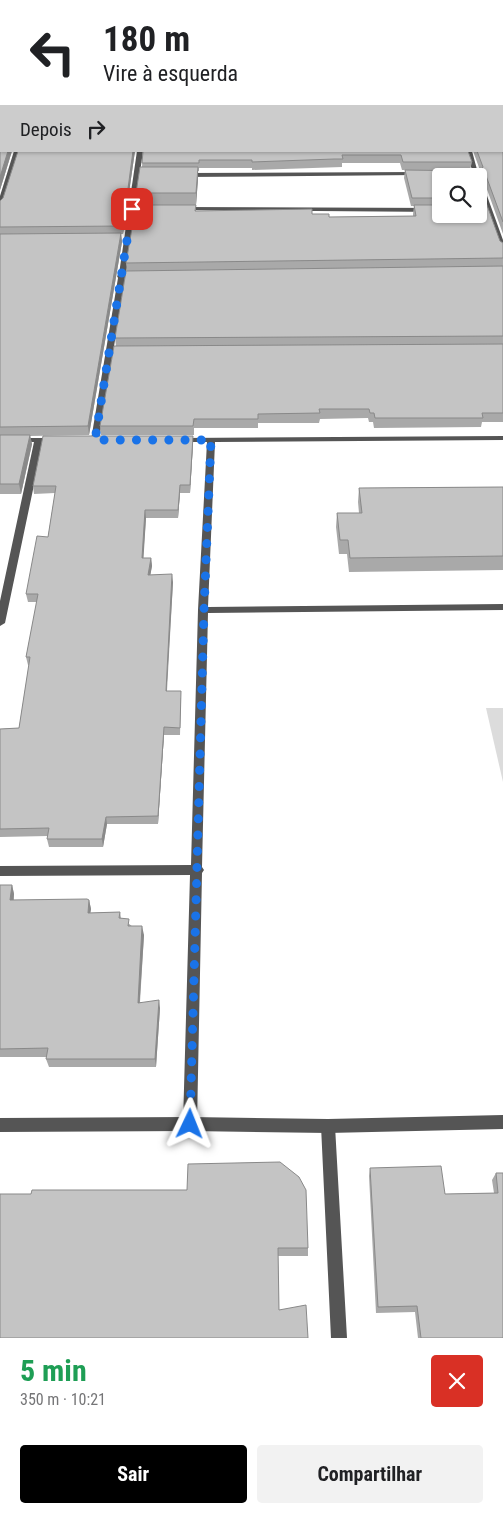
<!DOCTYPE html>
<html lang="pt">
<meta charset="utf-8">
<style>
body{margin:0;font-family:"Roboto Condensed",sans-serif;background:#f2f2f2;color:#202124;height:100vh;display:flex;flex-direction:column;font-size:19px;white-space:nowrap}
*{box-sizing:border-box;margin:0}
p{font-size:16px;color:#757577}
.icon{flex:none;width:28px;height:28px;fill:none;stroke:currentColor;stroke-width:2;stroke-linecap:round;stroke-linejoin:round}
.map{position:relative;height:1338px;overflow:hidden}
.sheet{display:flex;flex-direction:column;background:#fff;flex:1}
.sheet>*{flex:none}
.banner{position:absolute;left:0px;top:0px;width:504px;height:152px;box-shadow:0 1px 4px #0004;background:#fff;color:#202124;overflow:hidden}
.tools{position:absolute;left:432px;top:168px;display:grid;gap:10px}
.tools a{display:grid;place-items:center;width:55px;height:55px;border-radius:5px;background:#fff;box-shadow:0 1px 4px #0004;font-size:25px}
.pin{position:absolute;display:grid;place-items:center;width:42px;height:42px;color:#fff;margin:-21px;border-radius:10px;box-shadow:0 2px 8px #0006}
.me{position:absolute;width:55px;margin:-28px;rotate:2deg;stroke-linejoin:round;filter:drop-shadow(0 0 4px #0008)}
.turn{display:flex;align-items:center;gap:18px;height:105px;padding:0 20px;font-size:22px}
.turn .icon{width:65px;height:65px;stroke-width:2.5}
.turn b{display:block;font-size:35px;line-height:42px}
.then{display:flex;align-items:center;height:48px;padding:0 20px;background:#0003;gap:10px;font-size:19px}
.round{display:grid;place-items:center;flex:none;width:52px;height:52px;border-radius:5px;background:#f2f2f2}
.headline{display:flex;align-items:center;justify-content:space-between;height:85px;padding:0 20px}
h1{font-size:30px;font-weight:700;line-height:38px;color:#1e9e55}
.cta{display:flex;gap:10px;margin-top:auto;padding:10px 20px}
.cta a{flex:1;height:58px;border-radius:5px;background:#000;color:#fff;font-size:20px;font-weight:700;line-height:58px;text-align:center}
.cta a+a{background:#f2f2f2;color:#202124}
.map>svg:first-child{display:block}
.green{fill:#dcdcdc}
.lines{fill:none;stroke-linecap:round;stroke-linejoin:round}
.minor{fill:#555;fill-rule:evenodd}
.tertiary{fill:#555;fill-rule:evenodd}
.wall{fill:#a9a9a9;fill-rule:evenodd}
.shaded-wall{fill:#898989}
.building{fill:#c4c4c4;stroke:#898989}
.route{stroke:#1a73e8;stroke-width:9;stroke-dasharray:0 16.2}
</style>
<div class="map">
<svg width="503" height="1338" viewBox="0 0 503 1338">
<rect width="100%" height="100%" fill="#fff"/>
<path class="green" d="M 486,708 L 503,708 L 503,782 Z"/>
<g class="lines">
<path class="minor" d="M 14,151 L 20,151 L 3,206 L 0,208 L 0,196 Z
M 137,151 L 143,151 L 126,274 L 137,273 L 140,275 L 137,277 L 125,278 L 99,440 L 95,442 L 91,440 L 118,278 L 117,276 L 119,274 Z
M 466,151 L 472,151 L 479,177 L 474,176 Z
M 417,172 L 419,173 L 419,175 L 184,177 L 181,175 L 184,173 Z
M 479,180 L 482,182 L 503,240 L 503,251 L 500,249 L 479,190 Z
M 182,207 L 441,208 L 441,212 L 180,210 L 179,209 Z
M 503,436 L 503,440 L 215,442 L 208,607 L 503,604 L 503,610 L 208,613 L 202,867 L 204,870 L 202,873 L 197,1124 L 195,1129 L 190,1131 L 185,1129 L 183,1124 L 190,875 L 0,876 L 0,866 L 191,865 L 198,610 L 207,442 L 182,442 L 178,440 L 182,438 Z
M 0,438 L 55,438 L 59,440 L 55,442 L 43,442 L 5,623 L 0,626 L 0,601 L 34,442 L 0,442 Z
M 328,1119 L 333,1121 L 335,1126 L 347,1338 L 331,1338 L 321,1126 L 323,1121 Z"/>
<path class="tertiary" d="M 503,1115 L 503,1129 L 328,1133 L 190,1131 L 0,1132 L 0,1118 L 190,1117 L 328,1119 Z"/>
</g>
<path class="wall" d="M 0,0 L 503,0 L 503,234 L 484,181 L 480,178 L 481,173 L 473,151 L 502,151 L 502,1 L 1,1 L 1,151 L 12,151 L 0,190 Z
M 135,151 L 123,234 L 121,234 L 122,242 L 89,435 L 30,436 L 32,444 L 21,494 L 0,494 L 0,201 Z
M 143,151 L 468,151 L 472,162 L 470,170 L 441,176 L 441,214 L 503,243 L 503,422 L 482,422 L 481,427 L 374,428 L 373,422 L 369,422 L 368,418 L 320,419 L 319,423 L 258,423 L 258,428 L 194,428 L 194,435 L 101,435 L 100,426 L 116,346 L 115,338 L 127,271 L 126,263 L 137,205 L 136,193 L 142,167 ZM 342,163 L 400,163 L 402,170 L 405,170 L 404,178 L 411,206 L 414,206 L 413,214 L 413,216 L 329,217 L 312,214 L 196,211 L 196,205 L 198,179 L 198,171 L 199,171 L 199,168 L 252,168 L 252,170 L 342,167 Z
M 193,444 L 190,493 L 180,493 L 178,518 L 146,518 L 143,558 L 151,558 L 152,566 L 150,575 L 173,582 L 167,691 L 181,698 L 180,735 L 164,735 L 158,824 L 107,824 L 103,847 L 49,847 L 47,839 L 48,836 L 0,837 L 0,729 L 19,728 L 29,665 L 28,665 L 26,657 L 37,602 L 28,602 L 26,594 L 48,537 L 55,493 L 34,494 L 33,486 Z
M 503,487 L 503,570 L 349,572 L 347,554 L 339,554 L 336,527 L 337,513 L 359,513 L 358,502 L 359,488 Z
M 0,885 L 12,885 L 14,894 L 14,900 L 89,900 L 91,909 L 90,913 L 120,912 L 121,918 L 144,935 L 140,1002 L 160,1008 L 156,1067 L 49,1067 L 46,1059 L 47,1057 L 0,1057 Z
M 370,1168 L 445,1194 L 494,1193 L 492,1180 L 496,1173 L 503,1173 L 503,1338 L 418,1338 L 415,1312 L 376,1313 L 369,1176 Z
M 0,1194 L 308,1248 L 308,1256 L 278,1256 L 279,1310 Z"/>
<path class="shaded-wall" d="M 8,151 L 12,151 L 0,190 L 0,177 Z
M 133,151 L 135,151 L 123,234 L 123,226 Z
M 198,167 L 198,179 L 196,205 L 196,193 Z
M 121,233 L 122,242 L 89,435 L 88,426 Z
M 30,435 L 32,444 L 21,494 L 19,484 Z
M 193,436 L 193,444 L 190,493 L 190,485 Z
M 180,485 L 180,493 L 178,518 L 178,510 Z
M 145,510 L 146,518 L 143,566 L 142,558 Z
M 151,558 L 152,566 L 149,583 L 148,575 Z
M 172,574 L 173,582 L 166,699 L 166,691 Z
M 164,727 L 164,735 L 158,824 L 158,816 Z
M 106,817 L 107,824 L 103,847 L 102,839 Z
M 12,885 L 14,894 L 12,909 L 10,900 Z
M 89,900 L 91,909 L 89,922 L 88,913 Z
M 142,926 L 144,935 L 139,1011 L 138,1003 Z
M 159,1000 L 160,1008 L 156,1067 L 155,1059 Z"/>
<path class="building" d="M 0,0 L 503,0 L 503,11 L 502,1 L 1,1 L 1,6 L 0,6 Z
M 0,10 L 1,10 L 1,38 L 0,38 Z
M 502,15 L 503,15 L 503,45 L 502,45 Z
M 0,42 L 1,42 L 1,65 L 0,65 Z
M 0,69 L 1,69 L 1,151 L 8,151 L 0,177 L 0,116 L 1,116 L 1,109 L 0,109 Z
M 502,70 L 503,70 L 503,107 L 502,107 Z
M 502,114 L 503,114 L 503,222 L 485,173 L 481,170 L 483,167 L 477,151 L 502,151 Z
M 18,151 L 133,151 L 123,226 L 0,227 L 0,201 L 3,198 Z
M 143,151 L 468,151 L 472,162 L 403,162 L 401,155 L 342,155 L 343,159 L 334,159 L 252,162 L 252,160 L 199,160 L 199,163 L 142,163 Z
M 140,167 L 198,167 L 196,193 L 136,193 Z
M 405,170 L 479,171 L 479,176 L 441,176 L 441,198 L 412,198 Z
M 479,183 L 500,241 L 503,243 L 503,258 L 126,263 L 136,205 L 196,205 L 195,211 L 312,209 L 312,214 L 329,214 L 329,217 L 416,216 L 414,205 L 441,205 L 441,214 L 479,214 Z
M 121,233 L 88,426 L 0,427 L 0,234 Z
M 503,266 L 503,336 L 115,338 L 126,271 Z
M 503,344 L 503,413 L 482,413 L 483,418 L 375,418 L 374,413 L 370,413 L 369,409 L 319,409 L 320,413 L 258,414 L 258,419 L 194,419 L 193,426 L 100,426 L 114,346 Z
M 0,435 L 30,435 L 19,484 L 0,484 Z
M 43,436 L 193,436 L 190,485 L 180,485 L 178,510 L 145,510 L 142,558 L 151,558 L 148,575 L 172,574 L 166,691 L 181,691 L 180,728 L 164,727 L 158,816 L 106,817 L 102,839 L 47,839 L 49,828 L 0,829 L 0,729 L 19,728 L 30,657 L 26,657 L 38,594 L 26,594 L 37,536 L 48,537 L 56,486 L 33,486 Z
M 503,487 L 503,556 L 350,558 L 348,540 L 340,540 L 337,513 L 362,513 L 359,488 Z
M 0,885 L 12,885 L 10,900 L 87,899 L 89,900 L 88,913 L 120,912 L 119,918 L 129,919 L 128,926 L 142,926 L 138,1003 L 159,1000 L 155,1059 L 46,1059 L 48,1048 L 0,1049 Z
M 280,1162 L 299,1177 L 306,1190 L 308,1248 L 278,1248 L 279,1310 L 306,1305 L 308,1338 L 0,1338 L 0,1194 L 31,1194 L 32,1190 L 187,1190 L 188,1164 Z
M 441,1166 L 445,1194 L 498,1193 L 496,1173 L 503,1173 L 503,1338 L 421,1338 L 417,1306 L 378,1307 L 370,1168 Z"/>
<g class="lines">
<path class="route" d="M 132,209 L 95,440 L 211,440 L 204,610 L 190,1124"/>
</g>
</svg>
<div class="tools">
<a><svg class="icon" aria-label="search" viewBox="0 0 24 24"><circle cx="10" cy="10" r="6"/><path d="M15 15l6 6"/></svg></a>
</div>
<div class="pin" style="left:132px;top:209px;background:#d93025"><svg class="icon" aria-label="arrive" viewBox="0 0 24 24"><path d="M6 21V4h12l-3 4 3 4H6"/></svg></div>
<svg class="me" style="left:190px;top:1124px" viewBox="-20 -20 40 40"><path d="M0-17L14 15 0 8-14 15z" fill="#1a73e8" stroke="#fff" stroke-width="4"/></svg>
<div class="banner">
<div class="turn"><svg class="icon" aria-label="left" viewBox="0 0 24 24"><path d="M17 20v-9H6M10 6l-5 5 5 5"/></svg><div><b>180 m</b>Vire à esquerda</div></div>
<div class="then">Depois<svg class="icon" aria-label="right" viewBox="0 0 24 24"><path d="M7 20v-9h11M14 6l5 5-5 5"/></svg></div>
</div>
</div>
<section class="sheet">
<div class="headline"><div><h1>5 min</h1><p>350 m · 10:21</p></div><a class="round" style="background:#d93025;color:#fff"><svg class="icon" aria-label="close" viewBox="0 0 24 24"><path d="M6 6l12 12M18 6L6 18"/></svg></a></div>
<div class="cta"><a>Sair</a><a>Compartilhar</a></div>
</section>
